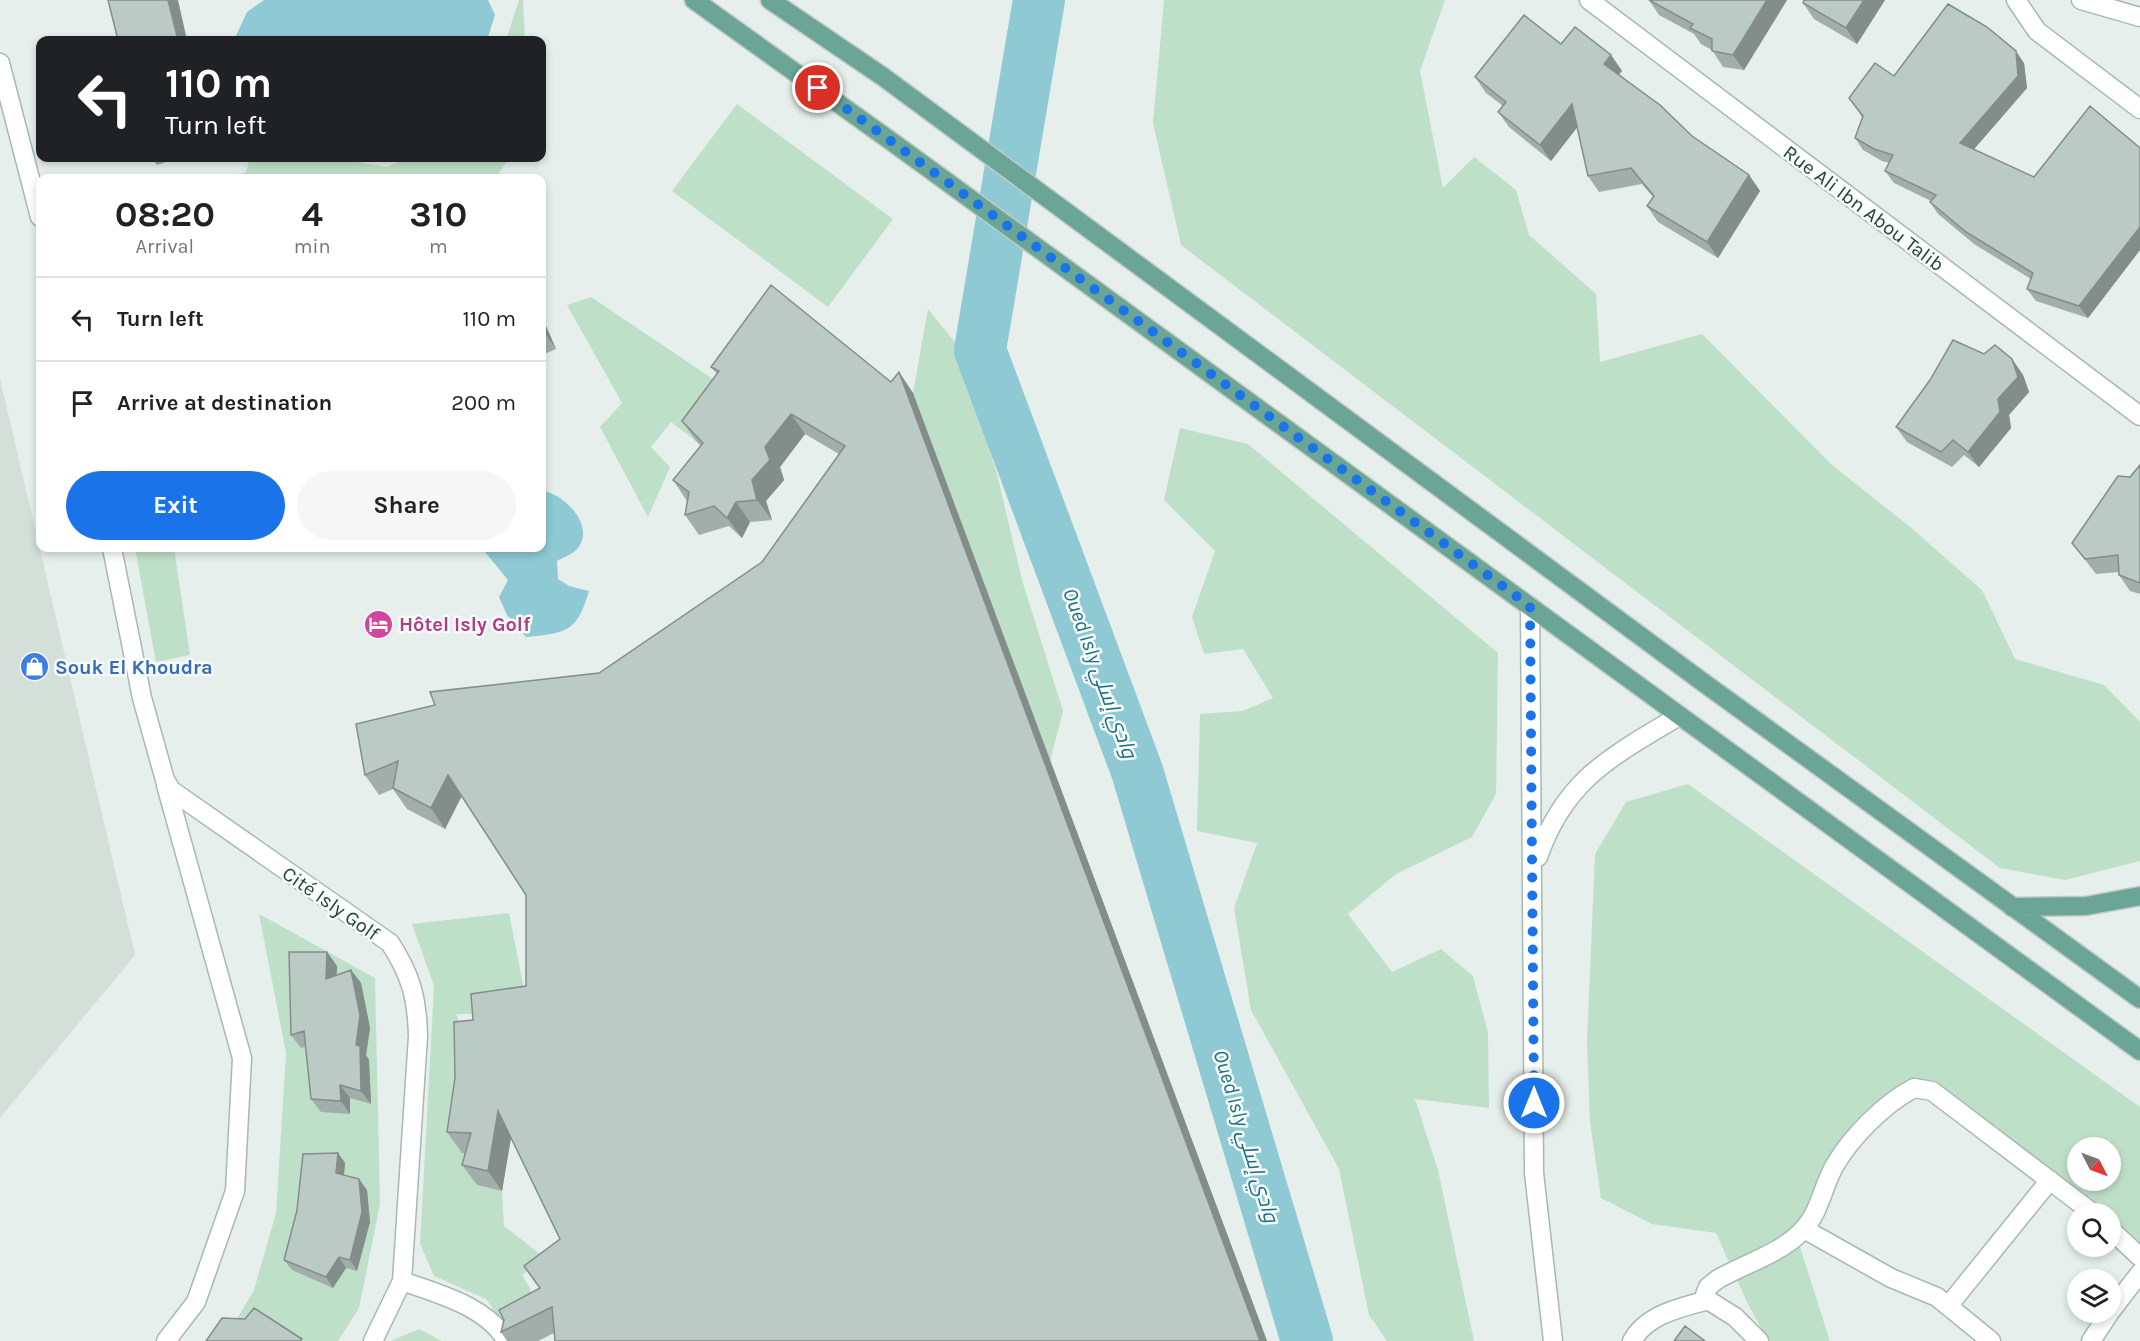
<!DOCTYPE html>
<meta charset="utf-8">
<style>
body{margin:0;font-family:Karla,Cairo,sans-serif;background:#f6f6f6;color:#222;height:100vh;display:flex;flex-direction:column;font-size:22px;white-space:nowrap}
*{box-sizing:border-box;margin:0}
p{font-size:20px;color:#767676}
.icon{flex:none;width:33px;height:33px;fill:none;stroke:currentColor;stroke-width:2;stroke-linecap:round;stroke-linejoin:round}
.map{position:relative;flex:1;overflow:hidden}
.details{position:absolute;left:36px;top:174px;width:510px;height:378px;display:flex;flex-direction:column;background:#fff;border-radius:12px;box-shadow:0 3px 9px #0003}
.details>*{flex:none}
.guide{position:absolute;left:36px;top:36px;width:510px;height:126px;border-radius:12px;box-shadow:0 3px 9px #0003;background:#202124;color:#fff;overflow:hidden}
.needle{width:39px;rotate:132deg}
.buttons{position:absolute;left:2067px;top:1137px;display:grid;gap:12px}
.buttons a{display:grid;place-items:center;width:54px;height:54px;border-radius:50%;background:#fff;box-shadow:0 3px 9px #0003;font-size:30px}
.pin{position:absolute;display:grid;place-items:center;width:51px;height:51px;color:#fff;margin:-26px;border:3px solid #fff;border-radius:50%;box-shadow:0 2px 6px #0007}
.me{position:absolute;width:66px;margin:-33px;rotate:0deg;stroke-linejoin:round;filter:drop-shadow(0 0 4px #0008)}
.turn{display:flex;align-items:center;gap:21px;height:126px;padding:0 30px;font-size:27px}
.turn .icon{width:78px;height:78px;stroke-width:2.5}
.turn b{display:block;font-size:42px;line-height:51px}
.eta{display:flex;justify-content:space-evenly;align-items:center;height:102px;text-align:center}
.eta b{font-size:36px;font-weight:700;line-height:42px}
.primary-button{display:flex;gap:12px;margin-top:auto;padding:12px 30px}
.primary-button a{flex:1;height:69px;border-radius:36px;background:#1a73e8;color:#fff;font-size:24px;font-weight:700;line-height:69px;text-align:center}
.primary-button a+a{background:#f6f6f6;color:#222}
ul{padding:0;list-style:none}
li{display:flex;align-items:center;gap:18px;height:84px;padding:0 30px;border-top:2px solid #e0e0e0}
li div{flex:1}
li b{display:block;font-size:22px}
li em{font-style:normal}
.map>svg:first-child{display:block}
.built{fill:#d4dfda}
.green{fill:#bfe0c8;fill-rule:evenodd}
.water{fill:#8ec9d4}
.lines{fill:none;stroke-linecap:round;stroke-linejoin:round}
.river{stroke:#8ec9d4;stroke-width:52}
.minor-casing{stroke:#a8b8b2;stroke-width:21}
.primary-casing{stroke:#c2cac8;stroke-width:21}
.minor{stroke:#fff;stroke-width:18}
.primary{stroke:#6aa596;stroke-width:18}
.wall{fill:#a1aea9}
.shaded-wall{fill:#838d89}
.building{fill:#bbcac4;stroke:#838d89;stroke-width:1.5}
.route{stroke:#1a73e8;stroke-width:10;stroke-dasharray:0 18}
.labels{text-anchor:middle;stroke-width:5;stroke-linejoin:round;paint-order:stroke}
.street-label{font-size:20px;fill:#24423a;stroke:#f7fbf9}
.hotel-label{font-size:20px;font-weight:bold;fill:#b23c85;stroke:#f7fbf9;text-anchor:start}
.shop-label{font-size:20px;font-weight:bold;fill:#366cbe;stroke:#f7fbf9;text-anchor:start}
.water-label{font-size:21px;font-style:italic;fill:#1c6f80;stroke:#f7fbf9}
</style>
<div class="map">
<svg width="2140" height="1341" viewBox="0 0 2140 1341">
<rect width="100%" height="100%" fill="#e6efeb"/>
<path class="built" d="M 0,379 L 135,955 L 0,1118 Z"/>
<path class="green" d="M 519,0 L 523,0 L 525,40 L 506,40 Z
M 1164,0 L 1445,0 L 1420,71 L 1443,188 L 1474,157 L 1516,190 L 1529,235 L 1596,294 L 1600,362 L 1702,334 L 1832,465 L 1909,526 L 1982,590 L 2015,659 L 2104,685 L 2140,722 L 2140,861 L 2065,880 L 2000,868 L 1181,245 L 1153,123 Z
M 737,104 L 893,219 L 828,307 L 672,191 Z
M 250,158 L 332,158 L 387,167 L 407,158 L 509,158 L 496,178 L 226,178 L 246,172 Z
M 591,297 L 725,387 L 696,441 L 671,422 L 651,447 L 670,467 L 648,517 L 600,427 L 622,403 L 567,305 Z
M 928,309 L 958,346 L 997,474 L 1022,580 L 1063,711 L 1050,761 L 913,393 Z
M 1180,428 L 1248,444 L 1498,653 L 1496,794 L 1472,837 L 1396,874 L 1348,914 L 1392,972 L 1441,949 L 1473,976 L 1488,1033 L 1489,1108 L 1415,1099 L 1438,1170 L 1474,1341 L 1387,1341 L 1369,1315 L 1339,1169 L 1251,1010 L 1234,908 L 1257,843 L 1197,831 L 1200,714 L 1243,711 L 1273,698 L 1243,649 L 1204,654 L 1192,617 L 1215,551 L 1164,500 Z
M 135,548 L 174,548 L 190,655 L 156,662 Z
M 1688,784 L 2140,1107 L 2140,1244 L 2111,1220 L 2110,1214 L 2104,1213 L 2083,1192 L 2052,1192 L 1946,1099 L 1900,1089 L 1831,1154 L 1824,1191 L 1796,1225 L 1800,1247 L 1830,1341 L 1768,1341 L 1747,1302 L 1716,1233 L 1652,1224 L 1601,1198 L 1590,1122 L 1587,1042 L 1595,854 L 1626,802 ZM 2078,1148 L 2110,1148 L 2110,1180 L 2078,1180 Z
M 509,913 L 526,999 L 486,1014 L 456,1014 L 468,1042 L 462,1152 L 485,1154 L 477,1185 L 502,1191 L 504,1226 L 545,1258 L 522,1275 L 531,1290 L 517,1318 L 538,1341 L 515,1341 L 486,1299 L 434,1276 L 420,1244 L 434,986 L 412,924 Z
M 259,914 L 375,978 L 380,1204 L 359,1308 L 338,1341 L 224,1341 L 254,1290 L 276,1213 L 286,1053 Z
M 419,1329 L 442,1341 L 392,1341 L 393,1340 Z"/>
<path class="water" d="M 264,0 L 488,0 L 495,15 L 487,40 L 234,40 L 247,12 Z
M 542,491 C 563,492 597,527 577,549 C 573,554 562,558 557,561 L 558,579 L 569,586 L 589,591 C 577,632 567,633 526,637 L 507,615 L 499,597 L 508,580 L 485,552 L 486,548 L 542,548 Z"/>
<g class="lines">
<path class="river" d="M 1039,0 L 980,350 L 1137,771 L 1307,1341"/>
<defs>
<path id="minor" d="M 1589,0 L 2140,416
M 2016,0 L 2037,31 L 2140,109
M 2081,0 L 2140,17
M 0,63 L 40,217
M 112,548 L 142,698 L 165,780 L 171,790 L 390,943 C 411,975 417,998 418,1036 L 402,1281 L 373,1341
M 1530,606 L 1534,1173 L 1553,1341
M 1538,857 C 1565,779 1611,757 1679,716
M 1804,1229 L 1891,1278 L 1937,1297 L 1991,1341
M 2110,1229 L 2140,1257
M 402,1281 C 439,1294 486,1306 507,1341
M 1708,1300 L 1705,1295 L 1708,1287 L 1718,1279 C 1745,1264 1781,1253 1802,1231 C 1821,1211 1822,1187 1835,1165 C 1852,1136 1884,1104 1914,1088 L 1932,1091 L 2094,1214
M 1949,1305 L 2050,1180
M 2110,1312 L 2140,1273
M 166,1341 L 196,1302 L 235,1191 L 242,1058 L 166,785
M 1632,1341 C 1647,1314 1680,1308 1708,1300 L 1735,1317 L 1759,1341
M 2091,1341 L 2110,1312"/>
<path id="primary" d="M 694,0 L 895,144 L 2140,1051
M 770,0 L 882,76 L 1704,683 L 2140,999
M 2012,907 L 2086,906 L 2140,896"/>
</defs>
<use href="#minor" class="minor-casing"/>
<use href="#primary" class="primary-casing"/>
<use href="#minor" class="minor"/>
<use href="#primary" class="primary"/>
</g>
<path class="wall" d="M 1649,0 L 1787,0 L 1744,70 L 1723,67 L 1712,50 L 1701,44 L 1694,34 L 1659,15 Z
M 1885,0 L 1857,44 L 1814,19 L 1803,3 Z
M 1561,44 L 1611,55 L 1622,71 L 1619,74 L 1692,136 L 1749,175 L 1760,191 L 1718,258 L 1658,222 L 1647,206 L 1653,197 L 1642,184 L 1599,192 L 1588,176 L 1577,127 L 1551,161 L 1509,127 L 1498,112 L 1503,106 L 1486,93 L 1475,77 Z
M 2024,63 L 2027,88 L 1974,149 L 2034,177 L 2140,148 L 2140,250 L 2088,318 L 2036,301 L 2027,289 L 2031,279 L 1974,244 L 1938,214 L 1930,202 L 1931,201 L 1894,183 L 1885,171 L 1889,163 L 1882,161 L 1863,150 L 1855,138 L 1862,117 L 1849,98 L 1894,76 Z
M 152,158 L 178,158 L 157,165 Z
M 542,317 L 556,349 L 542,355 Z
M 1984,354 L 2012,359 L 2023,375 L 2029,392 L 2009,415 L 2011,428 L 1979,467 L 1964,455 L 1952,467 L 1907,442 L 1896,427 Z
M 711,367 L 891,382 L 899,372 L 913,393 L 1267,1341 L 555,1341 L 554,1333 L 538,1341 L 507,1341 L 501,1332 L 540,1289 L 524,1266 L 560,1239 L 511,1138 L 502,1191 L 477,1185 L 462,1165 L 465,1153 L 462,1153 L 447,1132 L 473,1020 L 526,986 L 526,895 L 462,796 L 445,829 L 407,809 L 393,789 L 379,795 L 365,775 L 599,673 L 762,562 L 839,454 L 805,434 L 780,467 L 784,480 L 766,501 L 772,520 L 750,522 L 742,538 L 729,526 L 699,535 L 685,515 L 687,501 L 673,480 L 701,446 L 696,441 L 682,421 L 717,374 Z
M 2140,465 L 2140,594 L 2130,591 L 2119,575 L 2119,572 L 2096,574 L 2072,543 Z
M 327,952 L 337,966 L 336,975 L 351,970 L 361,983 L 370,1028 L 366,1055 L 369,1060 L 371,1104 L 350,1098 L 350,1114 L 321,1112 L 311,1099 L 306,1047 L 301,1048 L 291,1035 Z
M 338,1153 L 345,1163 L 344,1175 L 367,1190 L 370,1222 L 357,1271 L 346,1268 L 333,1288 L 292,1270 L 284,1260 Z"/>
<path class="shaded-wall" d="M 168,0 L 178,0 L 187,40 L 178,40 Z
M 1767,0 L 1787,0 L 1744,70 L 1733,55 Z
M 1864,0 L 1885,0 L 1857,44 L 1846,28 Z
M 2016,51 L 2024,63 L 2027,88 L 1969,155 L 1960,143 Z
M 1611,55 L 1622,71 L 1615,79 L 1604,64 Z
M 1572,104 L 1583,120 L 1551,161 L 1540,145 Z
M 1749,175 L 1760,191 L 1718,258 L 1707,242 Z
M 2140,227 L 2140,250 L 2088,318 L 2079,306 Z
M 542,317 L 556,349 L 545,333 L 542,326 Z
M 2012,359 L 2023,375 L 2029,392 L 2009,415 L 2011,428 L 1979,467 L 1968,452 L 1998,399 Z
M 899,372 L 913,393 L 1267,1341 L 1260,1341 Z
M 791,414 L 805,434 L 780,467 L 784,480 L 766,501 L 772,520 L 757,500 L 752,480 L 765,447 Z
M 736,502 L 750,522 L 742,538 L 727,518 Z
M 448,775 L 462,795 L 445,829 L 431,808 Z
M 327,952 L 337,966 L 336,992 L 326,979 Z
M 351,970 L 361,983 L 370,1028 L 366,1055 L 369,1060 L 371,1104 L 361,1091 L 356,1045 Z
M 340,1085 L 350,1098 L 350,1114 L 341,1101 Z
M 498,1111 L 512,1131 L 502,1191 L 488,1171 Z
M 338,1153 L 345,1163 L 343,1184 L 336,1173 Z
M 359,1179 L 367,1190 L 370,1222 L 357,1271 L 350,1260 Z
M 339,1257 L 346,1268 L 333,1288 L 326,1277 Z"/>
<path class="building" d="M 108,0 L 168,0 L 178,40 L 118,40 Z
M 1649,0 L 1767,0 L 1733,55 L 1712,51 L 1712,39 L 1690,28 L 1693,24 Z
M 1804,0 L 1864,0 L 1846,28 L 1803,3 Z
M 1948,4 L 1987,27 L 2016,51 L 2018,76 L 1960,143 L 2034,177 L 2090,106 L 2140,148 L 2140,227 L 2079,306 L 2027,289 L 2033,273 L 1966,232 L 1930,202 L 1936,195 L 1885,171 L 1893,155 L 1874,149 L 1855,138 L 1863,116 L 1849,98 L 1875,63 L 1894,76 Z
M 1524,15 L 1561,44 L 1575,27 L 1611,55 L 1604,64 L 1660,105 L 1692,136 L 1749,175 L 1707,242 L 1647,206 L 1654,196 L 1631,168 L 1588,176 L 1572,104 L 1540,145 L 1498,112 L 1506,102 L 1475,77 Z
M 771,285 L 891,382 L 899,372 L 1260,1341 L 555,1341 L 552,1307 L 501,1332 L 504,1320 L 499,1310 L 540,1288 L 524,1266 L 560,1239 L 498,1111 L 488,1171 L 462,1165 L 471,1133 L 447,1132 L 455,1078 L 454,1022 L 473,1020 L 471,994 L 526,986 L 526,895 L 448,775 L 431,808 L 393,788 L 398,761 L 365,775 L 356,724 L 435,705 L 430,692 L 599,673 L 762,562 L 845,446 L 791,414 L 765,447 L 770,460 L 752,480 L 757,500 L 736,502 L 727,518 L 714,506 L 685,515 L 689,492 L 673,480 L 703,443 L 682,421 L 719,371 L 711,367 Z
M 542,326 L 545,333 L 542,334 Z
M 1953,340 L 1984,354 L 1995,345 L 2012,359 L 2018,377 L 1998,399 L 2000,412 L 1968,452 L 1953,440 L 1941,452 L 1896,427 L 1930,380 Z
M 2140,465 L 2140,583 L 2119,575 L 2118,555 L 2085,559 L 2072,543 L 2118,476 L 2130,477 Z
M 289,952 L 327,952 L 326,979 L 351,970 L 360,1015 L 356,1045 L 360,1046 L 361,1091 L 340,1085 L 341,1101 L 311,1099 L 304,1031 L 291,1035 Z
M 338,1153 L 336,1173 L 359,1179 L 362,1212 L 350,1260 L 339,1257 L 326,1277 L 284,1260 L 297,1210 L 303,1154 Z
M 254,1308 L 302,1339 L 300,1341 L 206,1341 L 222,1318 L 245,1319 Z
M 1685,1326 L 1705,1341 L 1674,1341 Z"/>
<g class="lines">
<path class="route" d="M 818,88 L 1530,606 L 1534,1103"/>
</g>
<defs>
<symbol id="hotel-disc" viewBox="-11 -11 22 22"><circle r="9.5" fill="#d1479c" stroke="#f7fbf9"/><path d="M-6-4.5h1.5V1H6V5H4.5V3h-9V5H-6ZM-4 0a1.8 1.8 0 1 1 3.6 0ZM.5 0V-2.5h3Q6-2.5 6 0Z" fill="#fff"/></symbol>
<symbol id="shop-disc" viewBox="-11 -11 22 22"><circle r="9.5" fill="#3f7fe0" stroke="#f7fbf9"/><path d="M-5-2.5h2.3a2.7 3.5 0 0 1 5.4 0H5L5.5 6h-11ZM-1.5-2.5h3a1.5 2.3 0 0 0-3 0Z" fill="#fff"/></symbol>
</defs>
<g fill-rule="evenodd">
<use href="#hotel-disc" x="362" y="608" width="33" height="33"/>
<use href="#shop-disc" x="18" y="650" width="33" height="33"/>
</g>
<g class="labels">
<g class="street-label">
<text transform="translate(1864 208) rotate(37)" y="7">Rue Ali Ibn Abou Talib</text>
<text transform="translate(331 903) rotate(35)" y="7">Cité Isly Golf</text>
</g>
<g class="hotel-label">
<text x="399" y="631">Hôtel Isly Golf</text>
</g>
<g class="shop-label">
<text x="55" y="674">Souk El Khoudra</text>
</g>
<g class="water-label">
<text transform="translate(1100 673) rotate(70)" y="7">Oued Isly وادي إسلي</text>
<text transform="translate(1246 1136) rotate(73)" y="7">Oued Isly وادي إسلي</text>
</g>
</g>
</svg>
<div class="buttons">
<a><svg class="needle" viewBox="-14 -14 28 28"><path d="M0-13l5 13h-10z" fill="#e53935"/><path d="M0 13l5-13h-10z" fill="#767676"/></svg></a>
<a><svg class="icon" aria-label="search" viewBox="0 0 24 24"><circle cx="10" cy="10" r="6"/><path d="M15 15l6 6"/></svg></a>
<a><svg class="icon" aria-label="layers" viewBox="0 0 24 24"><path d="M12 4l9 5-9 5-9-5zM3 14l9 5 9-5"/></svg></a>
</div>
<div class="pin" style="left:818px;top:88px;background:#d93025"><svg class="icon" aria-label="arrive" viewBox="0 0 24 24"><path d="M6 21V4h12l-3 4 3 4H6"/></svg></div>
<svg class="me" style="left:1534px;top:1103px" viewBox="-20 -20 40 40"><circle r="17" fill="#1a73e8" stroke="#fff" stroke-width="3"/><path d="M0-11L8 9 0 5-8 9z" fill="#fff"/></svg>
<div class="guide">
<div class="turn"><svg class="icon" aria-label="left" viewBox="0 0 24 24"><path d="M17 20v-9H6M10 6l-5 5 5 5"/></svg><div><b>110 m</b>Turn left</div></div>
</div>
<section class="details">
<div class="eta">
<div><b>08:20</b><p>Arrival</p></div>
<div><b>4</b><p>min</p></div>
<div><b>310</b><p>m</p></div>
</div>
<ul>
<li><svg class="icon" aria-label="left" viewBox="0 0 24 24"><path d="M17 20v-9H6M10 6l-5 5 5 5"/></svg><div><b>Turn left</b></div><em>110 m</em></li>
<li><svg class="icon" aria-label="arrive" viewBox="0 0 24 24"><path d="M6 21V4h12l-3 4 3 4H6"/></svg><div><b>Arrive at destination</b></div><em>200 m</em></li>
</ul>
<div class="primary-button"><a>Exit</a><a>Share</a></div>
</section>
</div>
